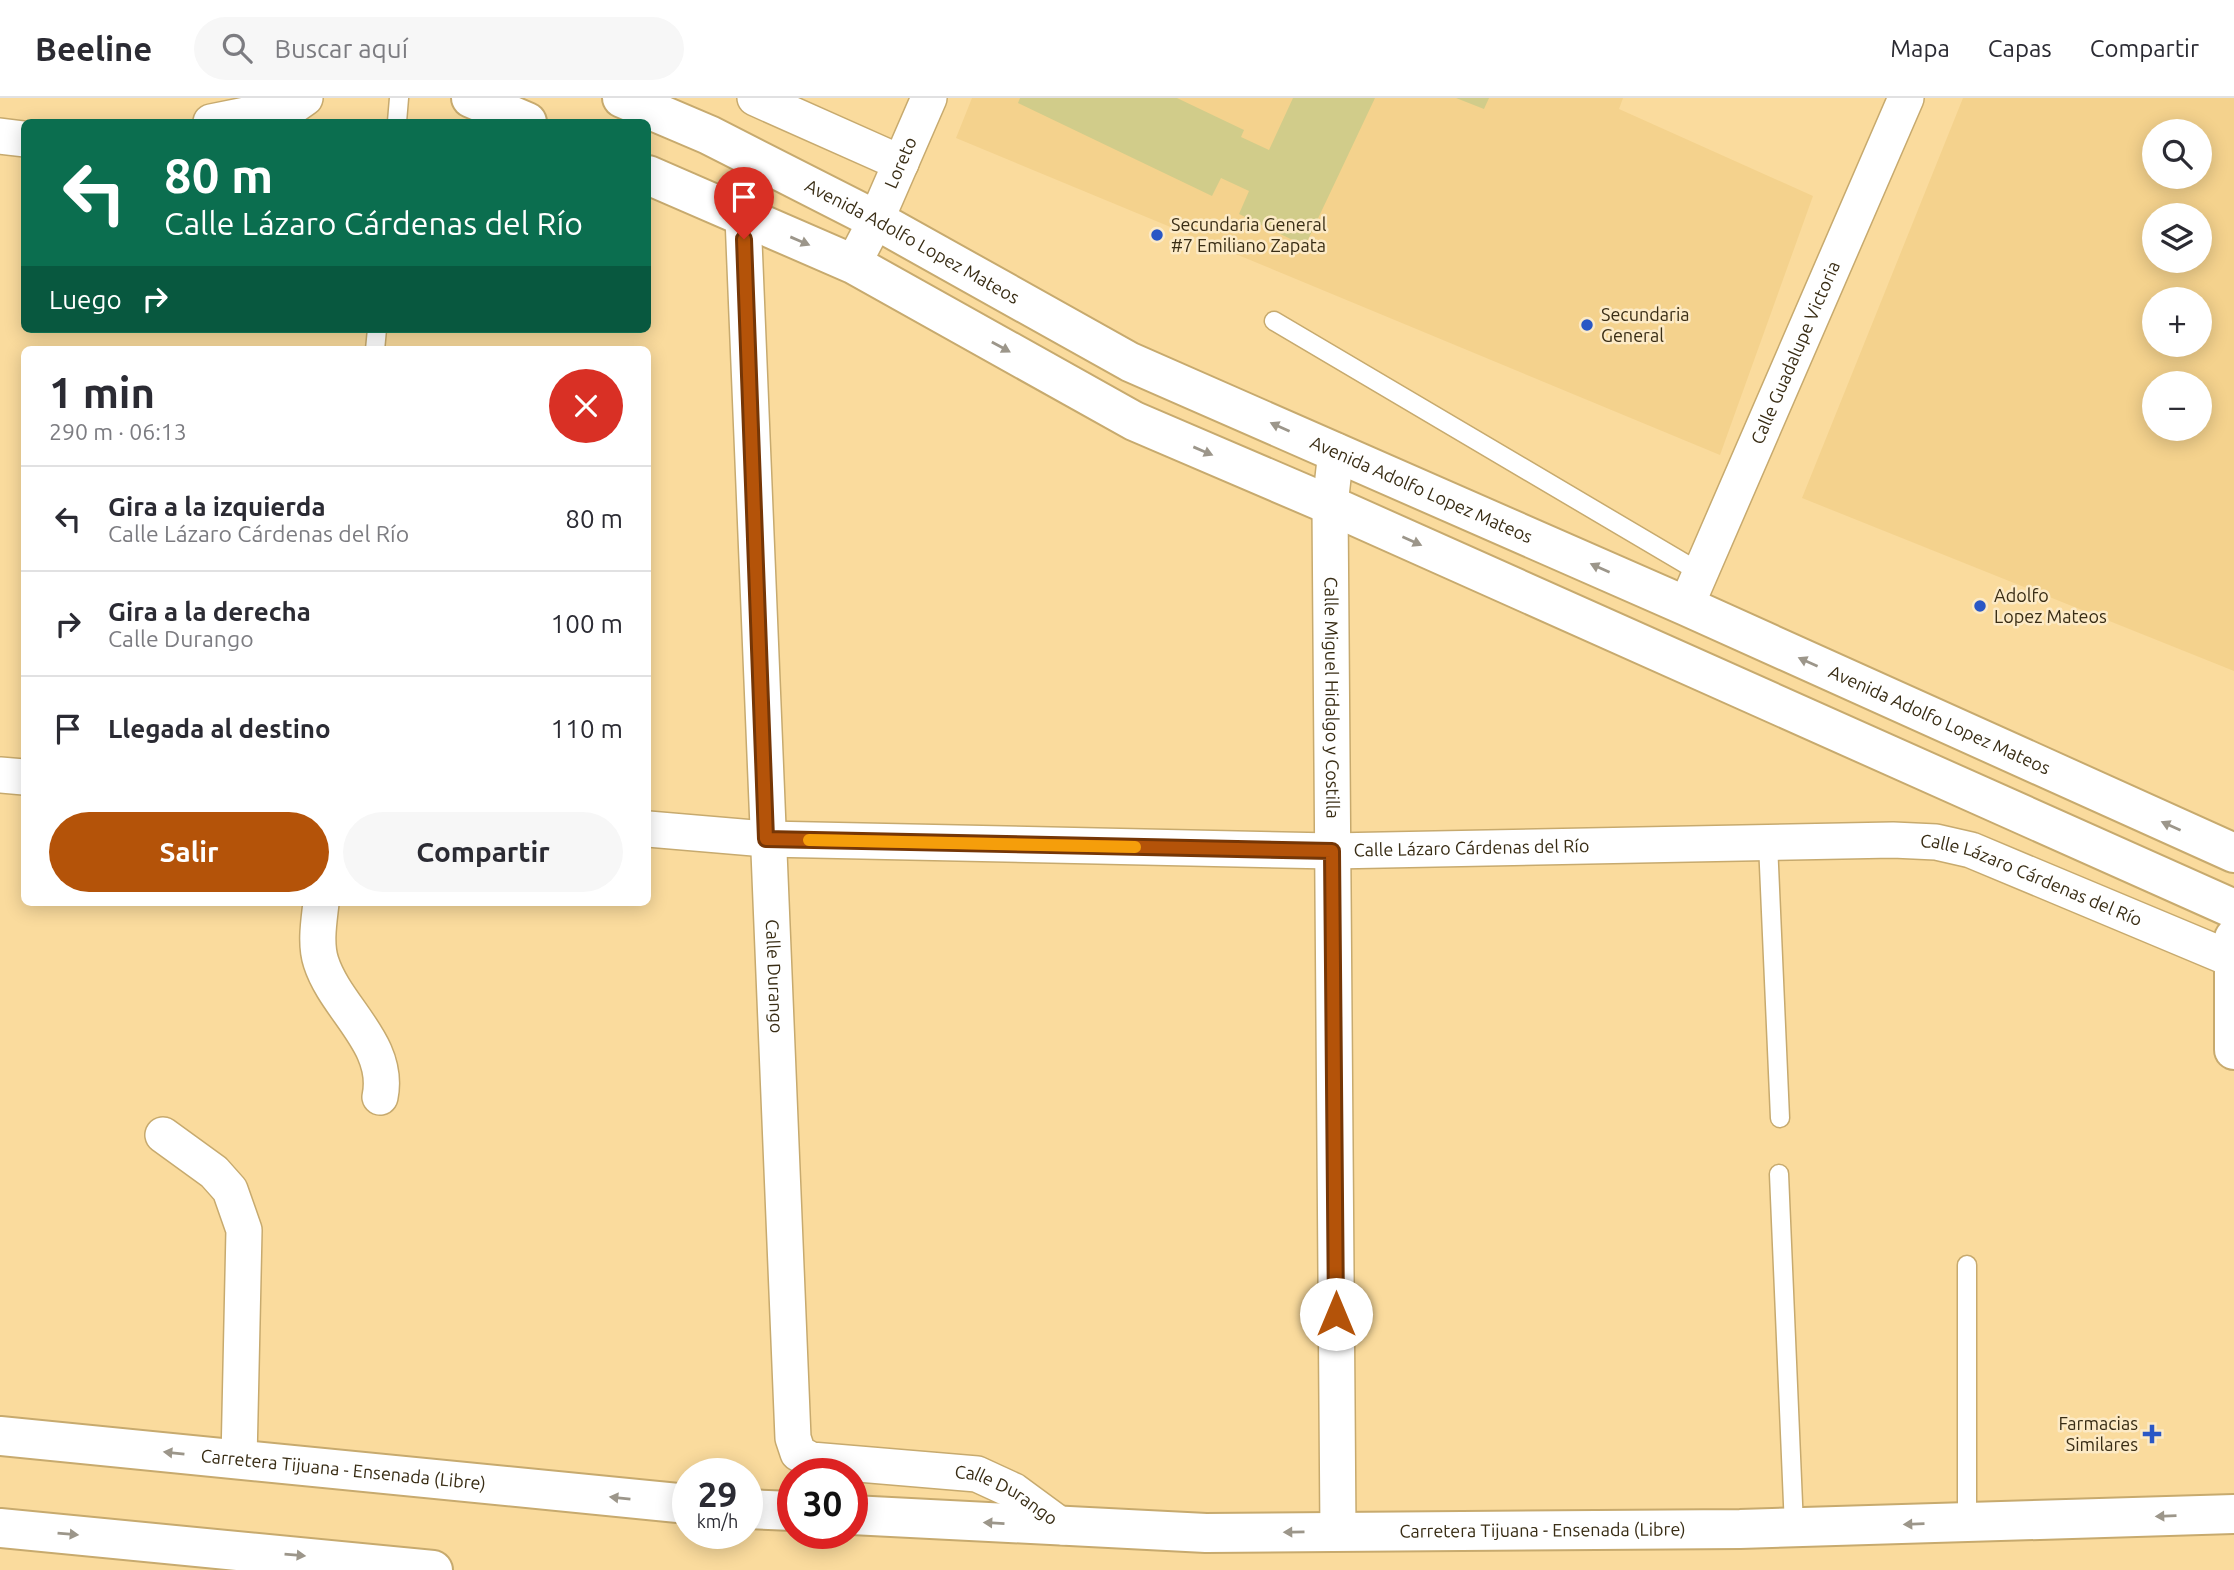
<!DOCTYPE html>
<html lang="es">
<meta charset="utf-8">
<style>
body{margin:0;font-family:Ubuntu,sans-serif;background:#f7f7f7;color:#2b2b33;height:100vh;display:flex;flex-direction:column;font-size:26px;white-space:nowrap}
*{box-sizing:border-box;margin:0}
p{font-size:23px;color:#7c7c81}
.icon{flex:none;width:38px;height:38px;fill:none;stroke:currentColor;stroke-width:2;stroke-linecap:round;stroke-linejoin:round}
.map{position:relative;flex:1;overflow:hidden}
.sheet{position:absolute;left:21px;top:248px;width:630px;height:560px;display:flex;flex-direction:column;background:#fff;border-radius:10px;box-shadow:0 4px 18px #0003}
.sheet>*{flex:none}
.banner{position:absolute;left:21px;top:21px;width:630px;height:214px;border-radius:10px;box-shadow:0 4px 18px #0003;background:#0b6e4f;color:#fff;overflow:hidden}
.controls{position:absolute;left:2142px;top:21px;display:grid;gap:14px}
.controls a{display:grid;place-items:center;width:70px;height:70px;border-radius:50%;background:#fff;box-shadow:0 4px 18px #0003;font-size:35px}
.speed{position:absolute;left:672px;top:1360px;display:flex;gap:14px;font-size:35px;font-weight:700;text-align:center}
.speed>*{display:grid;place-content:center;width:91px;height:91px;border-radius:50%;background:#fff;box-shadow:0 4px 18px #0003;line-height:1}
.speed small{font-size:18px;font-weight:400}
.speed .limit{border:10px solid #d22;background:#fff;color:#111}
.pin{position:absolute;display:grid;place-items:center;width:60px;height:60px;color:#fff;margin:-72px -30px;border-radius:50% 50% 50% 0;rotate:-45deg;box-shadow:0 0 7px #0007}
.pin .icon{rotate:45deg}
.me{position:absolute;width:77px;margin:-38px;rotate:0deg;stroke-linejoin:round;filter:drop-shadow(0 0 5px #0008)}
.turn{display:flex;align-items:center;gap:24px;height:147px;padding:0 28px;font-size:32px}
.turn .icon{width:91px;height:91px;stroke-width:2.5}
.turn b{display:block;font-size:49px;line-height:60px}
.then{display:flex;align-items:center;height:66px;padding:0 28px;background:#0003;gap:14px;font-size:26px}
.round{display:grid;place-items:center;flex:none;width:74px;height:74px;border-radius:37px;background:#f7f7f7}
.head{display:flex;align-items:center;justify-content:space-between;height:119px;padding:0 28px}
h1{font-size:42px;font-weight:700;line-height:52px}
.cta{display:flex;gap:14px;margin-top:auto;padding:14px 28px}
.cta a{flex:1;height:80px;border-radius:42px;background:#b45309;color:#fff;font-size:28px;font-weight:700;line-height:80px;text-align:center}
.cta a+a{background:#f7f7f7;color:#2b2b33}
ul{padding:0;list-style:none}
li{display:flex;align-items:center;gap:21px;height:105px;padding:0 28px;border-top:2px solid #e1e1e2}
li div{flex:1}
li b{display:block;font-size:26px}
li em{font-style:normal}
header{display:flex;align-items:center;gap:42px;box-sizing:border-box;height:98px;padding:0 35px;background:#fff;border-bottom:2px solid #e1e1e2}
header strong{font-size:33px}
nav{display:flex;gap:38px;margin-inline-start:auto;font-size:24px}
.search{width:490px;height:63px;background:#f7f7f7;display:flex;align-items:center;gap:18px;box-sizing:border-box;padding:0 24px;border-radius:38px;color:#7c7c81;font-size:26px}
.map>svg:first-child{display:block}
.built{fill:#f4d28d;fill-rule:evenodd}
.building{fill:#d1cc8a}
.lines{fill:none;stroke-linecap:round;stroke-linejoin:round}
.lane-casing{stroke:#c7aa6e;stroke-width:21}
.street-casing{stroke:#c7aa6e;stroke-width:38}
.secondary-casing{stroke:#c7aa6e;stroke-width:42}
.highway-casing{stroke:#c7aa6e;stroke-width:42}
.lane{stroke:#fff;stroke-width:18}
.street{stroke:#fff;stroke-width:35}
.secondary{stroke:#fff;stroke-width:38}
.highway{stroke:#fff;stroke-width:38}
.oneway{fill:#9c968a}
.route-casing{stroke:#753606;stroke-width:18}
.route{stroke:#b45309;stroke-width:12}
.slow{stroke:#f59e0b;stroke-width:12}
.poi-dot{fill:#2a57c5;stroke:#fceac6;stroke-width:2.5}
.labels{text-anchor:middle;stroke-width:5;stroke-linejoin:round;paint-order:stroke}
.street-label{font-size:18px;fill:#392d15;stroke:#fceac6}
.poi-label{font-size:18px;fill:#392d15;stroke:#fceac6;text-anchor:start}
</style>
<header>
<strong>Beeline</strong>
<div class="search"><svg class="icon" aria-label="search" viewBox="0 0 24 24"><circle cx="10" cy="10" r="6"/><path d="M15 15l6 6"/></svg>Buscar aquí</div>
<nav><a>Mapa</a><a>Capas</a><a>Compartir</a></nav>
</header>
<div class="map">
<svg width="2234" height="1472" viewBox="0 0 2234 1472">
<rect width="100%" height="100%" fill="#fadb9d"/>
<path class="built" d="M 972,0 L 1623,0 L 1619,11 L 1813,98 L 1720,357 L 956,40 Z
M 1963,0 L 2234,0 L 2234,573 L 1802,400 ZM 2154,33 L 2200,33 L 2200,79 L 2154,79 ZM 2154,117 L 2200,117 L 2200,163 L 2154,163 ZM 2154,201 L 2200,201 L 2200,247 L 2154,247 ZM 2154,285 L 2200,285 L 2200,331 L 2154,331 Z"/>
<path class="building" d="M 1020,0 L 1177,0 L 1244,32 L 1241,39 L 1269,52 L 1293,0 L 1375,0 L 1305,148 L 1239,116 L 1249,93 L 1221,80 L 1212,98 L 1018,5 Z
M 1456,0 L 1489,0 L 1484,11 Z"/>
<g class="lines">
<defs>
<path id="lane" d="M 397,24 L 399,0
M 1274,223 L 1701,475
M 375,252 L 377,231
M 1768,745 L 1780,1020
M 1779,1076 L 1794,1429
M 1967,1424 L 1967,1167"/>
<g id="street">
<path d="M 755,0 L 901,65"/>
<path d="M 211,24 L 295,7 L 305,0"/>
<path d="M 0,38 L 24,41"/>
<path id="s1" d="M 743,119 L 793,1340 L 798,1355 L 811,1362 L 977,1376 L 1014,1393 L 1063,1429"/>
<path id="s2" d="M 853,166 L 876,122 L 929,0"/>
<path id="s3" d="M 1336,353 L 1330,407 L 1338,1433"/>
<path id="s4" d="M 1686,508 L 1906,0"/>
<path d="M 0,677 L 24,679"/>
<path id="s5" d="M 648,731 L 766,741 L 1332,753 L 1893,742 L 1936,744 L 1971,752 L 2234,862"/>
<path d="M 321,805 C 319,823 315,846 321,864 C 336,911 391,946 380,999"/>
<path d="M 163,1037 L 214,1074 L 230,1092 L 244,1132 L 239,1362"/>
</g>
<g id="secondary">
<path d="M 471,0 L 527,24"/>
<path id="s6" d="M 622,0 L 709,37 L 876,122 L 1130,264 L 1686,508 L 2234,755"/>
<path d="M 648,77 L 853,166 L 1134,323 L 1330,407 L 2234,811"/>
<path d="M 2234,840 L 2234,952"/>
</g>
<g id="highway">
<path id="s7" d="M 0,1338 L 688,1406"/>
<path d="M 747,1411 L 793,1413"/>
<path id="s8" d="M 852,1417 L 1206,1435 L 1740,1431 L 2234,1416"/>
<path d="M 0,1430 L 433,1472"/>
</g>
</defs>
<use href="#lane" class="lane-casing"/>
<use href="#street" class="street-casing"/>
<use href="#secondary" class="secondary-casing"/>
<use href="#highway" class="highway-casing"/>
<use href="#lane" class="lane"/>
<use href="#street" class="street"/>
<use href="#secondary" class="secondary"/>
<use href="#highway" class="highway"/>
</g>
<defs><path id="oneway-solid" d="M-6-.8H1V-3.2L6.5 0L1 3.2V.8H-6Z" transform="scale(1.75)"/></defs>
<g class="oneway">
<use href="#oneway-solid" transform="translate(800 143) rotate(23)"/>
<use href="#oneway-solid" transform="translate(1001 249) rotate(29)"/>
<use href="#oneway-solid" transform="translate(1280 329) rotate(-156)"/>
<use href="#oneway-solid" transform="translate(1203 353) rotate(23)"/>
<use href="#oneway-solid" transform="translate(1412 443) rotate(24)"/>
<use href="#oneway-solid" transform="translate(1600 470) rotate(-156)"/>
<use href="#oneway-solid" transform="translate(1808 564) rotate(-156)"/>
<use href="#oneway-solid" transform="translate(2171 728) rotate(-156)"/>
<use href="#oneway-solid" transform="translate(174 1355) rotate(-174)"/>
<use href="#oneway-solid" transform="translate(620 1400) rotate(-174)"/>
<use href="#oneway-solid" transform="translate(2166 1418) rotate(178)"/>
<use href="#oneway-solid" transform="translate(994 1425) rotate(-177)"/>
<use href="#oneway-solid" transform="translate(1914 1426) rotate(178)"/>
<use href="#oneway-solid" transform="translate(1294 1434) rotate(179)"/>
<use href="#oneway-solid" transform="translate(68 1436) rotate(5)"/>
<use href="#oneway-solid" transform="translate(295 1457) rotate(5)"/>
</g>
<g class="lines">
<defs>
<path id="route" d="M 744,141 L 766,741 L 1332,753 L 1336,1216"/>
</defs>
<use href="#route" class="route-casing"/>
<use href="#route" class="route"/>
<path class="slow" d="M 809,742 L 1135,749"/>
</g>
<g class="poi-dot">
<circle cx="1157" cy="137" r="7"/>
<circle cx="1587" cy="227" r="7"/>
<circle cx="1980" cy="508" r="7"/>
<path d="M2148.5 1325.5h7v7h7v7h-7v7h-7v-7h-7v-7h7z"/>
</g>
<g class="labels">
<g class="street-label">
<text dy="6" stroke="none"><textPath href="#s2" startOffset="112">Loreto</textPath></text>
<text dy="6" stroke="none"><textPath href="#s6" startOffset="324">Avenida Adolfo Lopez Mateos</textPath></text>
<text dy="6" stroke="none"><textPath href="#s4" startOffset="276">Calle Guadalupe Victoria</textPath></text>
<text dy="6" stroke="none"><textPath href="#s6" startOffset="891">Avenida Adolfo Lopez Mateos</textPath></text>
<text dy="6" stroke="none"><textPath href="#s3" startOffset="247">Calle Miguel Hidalgo y Costilla</textPath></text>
<text dy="6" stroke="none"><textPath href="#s6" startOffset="1458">Avenida Adolfo Lopez Mateos</textPath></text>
<text dy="6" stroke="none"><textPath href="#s5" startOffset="824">Calle Lázaro Cárdenas del Río</textPath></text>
<text dy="6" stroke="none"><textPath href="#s5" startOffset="1391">Calle Lázaro Cárdenas del Río</textPath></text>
<text dy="6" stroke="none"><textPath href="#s1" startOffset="760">Calle Durango</textPath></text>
<text dy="6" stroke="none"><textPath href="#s7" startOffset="345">Carretera Tijuana - Ensenada (Libre)</textPath></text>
<text dy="6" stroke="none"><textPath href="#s1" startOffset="1454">Calle Durango</textPath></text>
<text dy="6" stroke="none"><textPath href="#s8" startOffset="691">Carretera Tijuana - Ensenada (Libre)</textPath></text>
</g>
<g class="poi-label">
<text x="1171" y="133">Secundaria General<tspan x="1171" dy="21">#7 Emiliano Zapata</tspan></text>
<text x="1601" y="223">Secundaria<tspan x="1601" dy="21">General</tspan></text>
<text x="1994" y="504">Adolfo<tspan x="1994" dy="21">Lopez Mateos</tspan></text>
<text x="2138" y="1332" text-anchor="end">Farmacias<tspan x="2138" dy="21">Similares</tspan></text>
</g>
</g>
</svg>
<div class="controls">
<a><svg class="icon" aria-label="search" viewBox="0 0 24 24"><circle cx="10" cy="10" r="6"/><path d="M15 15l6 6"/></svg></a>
<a><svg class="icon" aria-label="layers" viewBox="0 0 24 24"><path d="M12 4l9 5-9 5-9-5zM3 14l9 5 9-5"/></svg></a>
<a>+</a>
<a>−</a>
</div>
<div class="speed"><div>29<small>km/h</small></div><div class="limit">30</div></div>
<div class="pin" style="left:744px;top:141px;background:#d93025"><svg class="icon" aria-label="arrive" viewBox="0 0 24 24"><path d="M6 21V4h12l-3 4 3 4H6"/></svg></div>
<svg class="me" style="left:1336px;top:1216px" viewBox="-20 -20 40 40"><circle r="19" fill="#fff"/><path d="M0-13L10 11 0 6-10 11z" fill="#b45309"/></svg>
<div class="banner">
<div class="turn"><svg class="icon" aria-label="left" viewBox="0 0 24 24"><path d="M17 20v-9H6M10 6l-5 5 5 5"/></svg><div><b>80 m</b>Calle Lázaro Cárdenas del Río</div></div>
<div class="then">Luego<svg class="icon" aria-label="right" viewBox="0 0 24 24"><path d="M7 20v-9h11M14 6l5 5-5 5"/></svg></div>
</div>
<section class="sheet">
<div class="head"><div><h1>1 min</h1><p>290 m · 06:13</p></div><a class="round" style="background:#d93025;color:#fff"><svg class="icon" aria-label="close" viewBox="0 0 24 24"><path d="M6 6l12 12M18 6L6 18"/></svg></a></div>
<ul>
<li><svg class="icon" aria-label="left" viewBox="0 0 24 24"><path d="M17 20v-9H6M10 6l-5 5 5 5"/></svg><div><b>Gira a la izquierda</b><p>Calle Lázaro Cárdenas del Río</p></div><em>80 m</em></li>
<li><svg class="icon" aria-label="right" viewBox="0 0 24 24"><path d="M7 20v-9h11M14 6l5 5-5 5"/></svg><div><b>Gira a la derecha</b><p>Calle Durango</p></div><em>100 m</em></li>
<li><svg class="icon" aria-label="arrive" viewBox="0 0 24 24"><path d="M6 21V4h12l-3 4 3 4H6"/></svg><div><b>Llegada al destino</b></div><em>110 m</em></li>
</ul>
<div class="cta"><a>Salir</a><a>Compartir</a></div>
</section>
</div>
